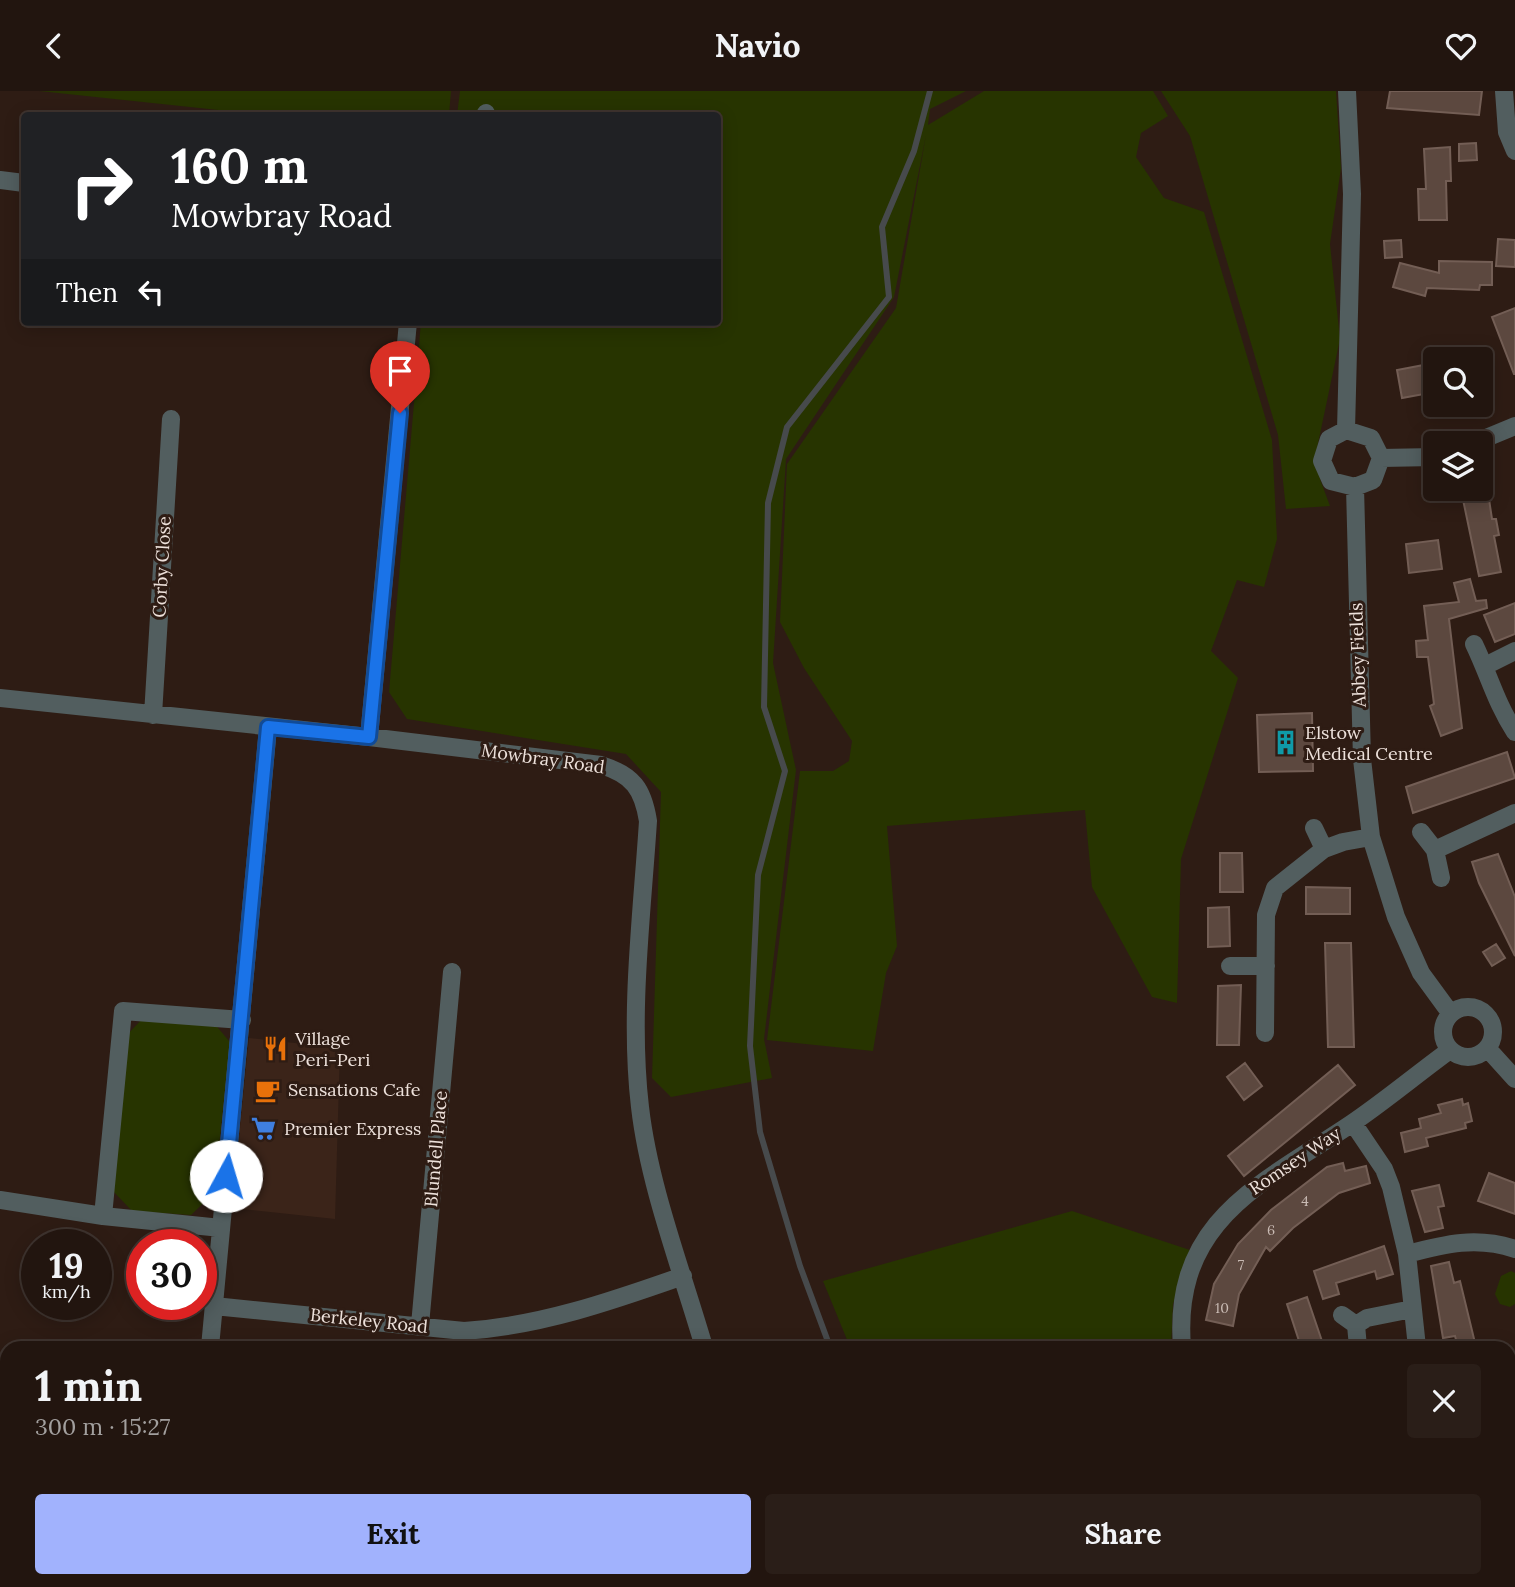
<!DOCTYPE html>
<meta charset="utf-8">
<style>
body{margin:0;font-family:Lora,serif;background:#2a1e18;color:#f1f3f6;height:100vh;display:flex;flex-direction:column;font-size:26px;white-space:nowrap}
*{box-sizing:border-box;margin:0}
p{font-size:23px;color:#a29f9e}
.icon{flex:none;width:38px;height:38px;fill:none;stroke:currentColor;stroke-width:2;stroke-linecap:round;stroke-linejoin:round}
.map{position:relative;flex:1;overflow:hidden}
.panel{position:absolute;left:0px;top:1250px;width:1516px;height:247px;display:flex;flex-direction:column;background:#22150f;border-radius:21px 21px 0 0;box-shadow:0 4px 18px #0003,0 0 0 2px #3f342f}
.panel>*{flex:none}
.guide{position:absolute;left:21px;top:21px;width:700px;height:214px;border-radius:7px;box-shadow:0 4px 18px #0003,0 0 0 2px #3f342f;background:#202124;color:#fff;overflow:hidden}
.tools{position:absolute;left:1423px;top:256px;display:grid;gap:14px}
.tools a{display:grid;place-items:center;width:70px;height:70px;border-radius:7px;background:#22150f;box-shadow:0 4px 18px #0003,0 0 0 2px #3f342f;font-size:35px}
.speed{position:absolute;left:21px;top:1138px;display:flex;gap:14px;font-size:35px;font-weight:700;text-align:center}
.speed>*{display:grid;place-content:center;width:91px;height:91px;border-radius:50%;background:#22150f;box-shadow:0 4px 18px #0003,0 0 0 2px #3f342f;line-height:1}
.speed small{font-size:18px;font-weight:400}
.speed .limit{border:10px solid #d22;background:#fff;color:#111}
.pin{position:absolute;display:grid;place-items:center;width:60px;height:60px;color:#fff;margin:-72px -30px;border-radius:50% 50% 50% 0;rotate:-45deg;box-shadow:0 0 7px #0007}
.pin .icon{rotate:45deg}
.me{position:absolute;width:77px;margin:-38px;rotate:6deg;stroke-linejoin:round;filter:drop-shadow(0 0 5px #0008)}
.turn{display:flex;align-items:center;gap:24px;height:147px;padding:0 35px;font-size:32px}
.turn .icon{width:91px;height:91px;stroke-width:2.5}
.turn b{display:block;font-size:49px;line-height:60px}
.then{display:flex;align-items:center;height:66px;padding:0 35px;background:#0003;gap:14px;font-size:26px}
.round{display:grid;place-items:center;flex:none;width:74px;height:74px;border-radius:7px;background:#2a1e18}
.head{display:flex;align-items:center;justify-content:space-between;height:119px;padding:0 35px}
h1{font-size:42px;font-weight:700;line-height:52px}
.cta{display:flex;gap:14px;margin-top:auto;padding:14px 35px}
.cta a{flex:1;height:80px;border-radius:7px;background:#a1b2fd;color:#111;font-size:28px;font-weight:700;line-height:80px;text-align:center}
.cta a+a{background:#2a1e18;color:#f1f3f6}
header{display:flex;justify-content:space-between;align-items:center;height:91px;padding:0 35px;background:#22150f;font-size:32px;font-weight:700}
.map>svg:first-child{display:block}
.built{fill:#3b2419}
.green{fill:#273400}
.lines{fill:none;stroke-linecap:round;stroke-linejoin:round}
.stream{stroke:#474a4c;stroke-width:6}
.building{fill:#5c483f;stroke:#735e55;stroke-width:2}
.minor{stroke:#525e5f;stroke-width:18}
.route-casing{stroke:#114b97;stroke-width:18}
.route{stroke:#1a73e8;stroke-width:12}
.labels{text-anchor:middle;stroke-width:6;stroke-linejoin:round;paint-order:stroke}
.number-label{font-size:14px;fill:#c9bbb4}
.street-label{font-size:18px;fill:#ede1db;stroke:#2e1c14}
.poi-label{font-size:18px;fill:#ede1db;stroke:#2e1c14;text-anchor:start}
</style>
<header><svg class="icon" aria-label="back" viewBox="0 0 24 24"><path d="M15 5l-7 7 7 7"/></svg>Navio<svg class="icon" aria-label="heart" viewBox="0 0 24 24"><path d="M12 20l-8-8c-3-5 5-10 8-4 3-6 11-1 8 4z"/></svg></header>
<div class="map">
<svg width="1515" height="1496" viewBox="0 0 1515 1496">
<rect width="100%" height="100%" fill="#2e1c14"/>
<path class="built" d="M 249,947 L 340,957 L 335,1128 L 232,1117 Z"/>
<path class="green" d="M 39,0 L 451,0 L 449,24 L 265,24 Z
M 460,0 L 966,0 L 930,18 L 928,34 L 984,0 L 1153,0 L 1168,25 L 1141,42 L 1136,66 L 1164,107 L 1204,121 L 1272,349 L 1277,448 L 1264,496 L 1237,489 L 1211,560 L 1238,587 L 1181,768 L 1177,912 L 1152,906 L 1092,796 L 1085,719 L 887,735 L 897,855 L 886,882 L 873,960 L 767,949 L 800,680 L 833,680 L 849,670 L 852,650 L 804,577 L 780,531 L 787,373 L 896,217 L 926,44 L 894,206 L 786,368 L 773,572 L 796,679 L 764,948 L 772,987 L 671,1006 L 652,987 L 661,701 L 626,663 L 407,628 L 389,601 L 421,231 L 718,231 L 718,24 L 457,24 Z
M 1161,0 L 1336,0 L 1341,77 L 1330,153 L 1340,248 L 1316,362 L 1320,388 L 1330,415 L 1286,418 L 1278,344 L 1190,45 Z
M 144,926 L 213,931 L 230,951 L 214,1102 L 191,1124 L 132,1120 L 112,1099 L 126,945 Z
M 1072,1120 L 1190,1159 L 1173,1213 L 1171,1256 L 850,1256 L 823,1190 Z
M 1511,1180 L 1515,1182 L 1515,1213 L 1510,1216 L 1500,1213 L 1495,1203 L 1501,1185 Z
M 938,1489 L 1241,1489 L 1242,1496 L 940,1496 Z"/>
<g class="lines">
<path class="stream" d="M 830,1256 L 800,1175 L 760,1041 L 750,955 L 758,784 L 785,680 L 764,616 L 768,412 L 787,336 L 889,206 L 882,136 L 914,60 L 930,0
M 922,1489 L 925,1496"/>
</g>
<path class="building" d="M 1390,0 L 1482,0 L 1479,24 L 1387,17 Z
M 1476,52 L 1477,69 L 1459,70 L 1459,53 Z
M 1450,56 L 1451,90 L 1446,90 L 1447,129 L 1419,129 L 1418,98 L 1426,98 L 1424,58 Z
M 1498,148 L 1515,149 L 1515,176 L 1496,175 Z
M 1401,149 L 1402,166 L 1385,167 L 1384,150 Z
M 1439,170 L 1492,171 L 1492,194 L 1480,194 L 1479,199 L 1427,197 L 1425,205 L 1393,196 L 1400,172 L 1439,182 Z
M 1515,217 L 1515,283 L 1514,283 L 1492,226 Z
M 1429,273 L 1435,301 L 1402,307 L 1397,279 Z
M 1487,395 L 1492,428 L 1496,428 L 1499,444 L 1494,445 L 1501,481 L 1479,485 L 1461,399 Z
M 1438,449 L 1442,478 L 1409,482 L 1406,453 Z
M 1470,488 L 1476,510 L 1486,509 L 1487,517 L 1449,528 L 1462,637 L 1441,645 L 1430,615 L 1434,613 L 1428,566 L 1417,566 L 1416,550 L 1428,549 L 1424,515 L 1459,511 L 1454,492 Z
M 1515,512 L 1515,543 L 1495,551 L 1484,524 Z
M 1312,622 L 1313,680 L 1259,681 L 1257,624 Z
M 1507,661 L 1515,687 L 1413,722 L 1406,696 Z
M 1220,762 L 1242,762 L 1243,801 L 1220,801 Z
M 1498,763 L 1515,806 L 1515,865 L 1479,792 L 1472,771 Z
M 1306,796 L 1350,797 L 1350,823 L 1306,823 Z
M 1229,816 L 1230,855 L 1208,856 L 1208,817 Z
M 1325,852 L 1351,852 L 1354,956 L 1328,956 Z
M 1496,853 L 1505,867 L 1492,875 L 1483,861 Z
M 1241,894 L 1239,954 L 1217,954 L 1218,895 Z
M 1245,972 L 1262,995 L 1244,1009 L 1227,986 Z
M 1338,974 L 1355,994 L 1244,1085 L 1228,1065 Z
M 1462,1008 L 1463,1014 L 1468,1012 L 1472,1030 L 1465,1032 L 1466,1037 L 1426,1047 L 1428,1055 L 1405,1061 L 1401,1042 L 1421,1037 L 1419,1028 L 1441,1022 L 1438,1014 Z
M 1343,1072 L 1345,1080 L 1366,1075 L 1370,1092 L 1339,1102 L 1293,1137 L 1270,1160 L 1266,1156 L 1239,1203 L 1233,1235 L 1206,1229 L 1214,1193 L 1238,1153 L 1271,1119 L 1327,1076 Z
M 1489,1082 L 1515,1092 L 1515,1123 L 1478,1110 Z
M 1439,1094 L 1444,1115 L 1438,1116 L 1443,1137 L 1425,1141 L 1412,1100 Z
M 1384,1155 L 1393,1183 L 1377,1188 L 1375,1180 L 1336,1192 L 1339,1203 L 1323,1208 L 1314,1180 Z
M 1449,1171 L 1454,1192 L 1460,1190 L 1476,1256 L 1458,1256 L 1455,1245 L 1443,1247 L 1431,1175 Z
M 1307,1206 L 1324,1256 L 1301,1256 L 1287,1213 Z"/>
<g class="lines">
<path class="minor" d="M 1504,0 L 1507,41 L 1515,60
M 485,24 L 486,22
M 0,89 L 24,92
M 1346,339 L 1352,103 L 1347,0
M 1346,339 L 1371,347 L 1381,367 L 1373,389 L 1355,396 L 1331,390 L 1322,370 L 1329,348 Z
M 1474,352 L 1515,335
M 1381,367 L 1435,366
M 1355,396 L 1362,668 L 1371,746 L 1396,826 L 1421,882 L 1451,923
M 1474,553 C 1489,584 1496,612 1515,641
M 1485,575 L 1515,560
M 0,607 L 369,646 L 601,674 C 633,684 643,698 648,730 C 642,824 629,922 640,1016 C 649,1095 682,1180 704,1256
M 153,624 L 171,328
M 369,646 L 408,231
M 1314,737 L 1324,758
M 1421,741 L 1435,759 L 1441,787
M 1435,759 L 1515,722
M 1230,875 L 1266,875
M1443 941a25 25 0 1 1 50 0a25 25 0 1 1-50 0Z
M 1265,942 L 1266,824 L 1275,797 L 1324,758 L 1343,751 L 1371,746
M 1487,957 L 1515,988
M 1353,1032 L 1384,1078 L 1391,1096 L 1407,1163 L 1417,1256
M 0,1109 L 103,1125 L 221,1137
M 103,1125 L 123,920 L 242,929
M 1407,1163 C 1445,1153 1477,1145 1515,1158
M 214,1215 L 464,1240 C 540,1235 612,1210 683,1185
M 1342,1224 L 1356,1234 L 1358,1256
M 420,1234 L 452,881
M 1356,1234 L 1367,1227 L 1412,1218
M 210,1256 L 268,637
M 1182,1256 C 1172,1129 1262,1093 1351,1033 C 1385,1010 1417,983 1450,959
M 106,1489 L 116,1496
M 626,1489 L 645,1496
M 432,1496 L 433,1489
M 521,1496 L 550,1489
M 711,1496 L 716,1489"/>
</g>
<g class="lines">
<defs>
<path id="route" d="M 226,1085 L 268,636 L 369,646 L 400,322"/>
</defs>
<use href="#route" class="route-casing"/>
<use href="#route" class="route"/>
</g>
<defs>
<symbol id="building-bare" viewBox="-9 -9 18 18"><path d="M-4-6H4V6H1V3H-1V6H-4ZM-2.5-4.3h1.7v1.8h-1.7ZM.8-4.3h1.7v1.8H.8ZM-2.5-1h1.7V.8h-1.7ZM.8-1h1.7V.8H.8Z" fill="#0f9aa8" stroke="#2e1c14" stroke-width="2.5" paint-order="stroke"/></symbol>
<symbol id="restaurant-bare" viewBox="-9 -9 18 18"><path d="M-5-6h1v4h1v-4h1v4h1v-4h1v5L-1.5 .5V6h-2V.5L-5-1ZM5-6V6H3V1.5H1.5Q1.5-4 5-6Z" fill="#e8710a" stroke="#2e1c14" stroke-width="2.5" paint-order="stroke"/></symbol>
<symbol id="cafe-bare" viewBox="-9 -9 18 18"><path d="M-5.5-4.5H6V0H3Q3 3.5 0 3.5H-2.5Q-5.5 3.5-5.5 0ZM3-3.2v2h1.7v-2ZM-6 4.5H4V6H-6Z" fill="#e8710a" stroke="#2e1c14" stroke-width="2.5" paint-order="stroke"/></symbol>
<symbol id="supermarket-bare" viewBox="-9 -9 18 18"><path d="M-6-5.5h2.5l.6 2H6L4.5 2H-2.5L-4.4-4H-6ZM-1.5 3.2a1.3 1.3 0 1 0 .1 0ZM3 3.2a1.3 1.3 0 1 0 .1 0Z" fill="#3f7fe0" stroke="#2e1c14" stroke-width="2.5" paint-order="stroke"/></symbol>
</defs>
<g fill-rule="evenodd">
<use href="#building-bare" x="1268" y="634" width="35" height="35"/>
<use href="#restaurant-bare" x="258" y="940" width="35" height="35"/>
<use href="#cafe-bare" x="250" y="982" width="35" height="35"/>
<use href="#supermarket-bare" x="246" y="1020" width="35" height="35"/>
</g>
<g class="labels">
<g class="number-label">
<text x="1305" y="1115">4</text>
<text x="1271" y="1144">6</text>
<text x="1241" y="1179">7</text>
<text x="1222" y="1222">10</text>
</g>
<g class="street-label">
<text transform="translate(162 476) rotate(-87)" y="6">Corby Close</text>
<text transform="translate(1358 564) rotate(-92)" y="6">Abbey Fields</text>
<text transform="translate(543 668) rotate(8)" y="6">Mowbray Road</text>
<text transform="translate(436 1058) rotate(-85)" y="6">Blundell Place</text>
<text transform="translate(1295 1070) rotate(-34)" y="6">Romsey Way</text>
<text transform="translate(369 1230) rotate(6)" y="6">Berkeley Road</text>
</g>
<g class="poi-label">
<text x="1305" y="648">Elstow<tspan x="1305" dy="21">Medical Centre</tspan></text>
<text x="295" y="954">Village<tspan x="295" dy="21">Peri-Peri</tspan></text>
<text x="288" y="1005">Sensations Cafe</text>
<text x="284" y="1044">Premier Express</text>
</g>
</g>
</svg>
<div class="tools">
<a><svg class="icon" aria-label="search" viewBox="0 0 24 24"><circle cx="10" cy="10" r="6"/><path d="M15 15l6 6"/></svg></a>
<a><svg class="icon" aria-label="layers" viewBox="0 0 24 24"><path d="M12 4l9 5-9 5-9-5zM3 14l9 5 9-5"/></svg></a>
</div>
<div class="speed"><div>19<small>km/h</small></div><div class="limit">30</div></div>
<div class="pin" style="left:400px;top:322px;background:#d93025"><svg class="icon" aria-label="arrive" viewBox="0 0 24 24"><path d="M6 21V4h12l-3 4 3 4H6"/></svg></div>
<svg class="me" style="left:226px;top:1085px" viewBox="-20 -20 40 40"><circle r="19" fill="#fff"/><path d="M0-13L10 11 0 6-10 11z" fill="#1a73e8"/></svg>
<div class="guide">
<div class="turn"><svg class="icon" aria-label="right" viewBox="0 0 24 24"><path d="M7 20v-9h11M14 6l5 5-5 5"/></svg><div><b>160 m</b>Mowbray Road</div></div>
<div class="then">Then<svg class="icon" aria-label="left" viewBox="0 0 24 24"><path d="M17 20v-9H6M10 6l-5 5 5 5"/></svg></div>
</div>
<section class="panel">
<div class="head"><div><h1>1 min</h1><p>300 m · 15:27</p></div><a class="round"><svg class="icon" aria-label="close" viewBox="0 0 24 24"><path d="M6 6l12 12M18 6L6 18"/></svg></a></div>
<div class="cta"><a>Exit</a><a>Share</a></div>
</section>
</div>
